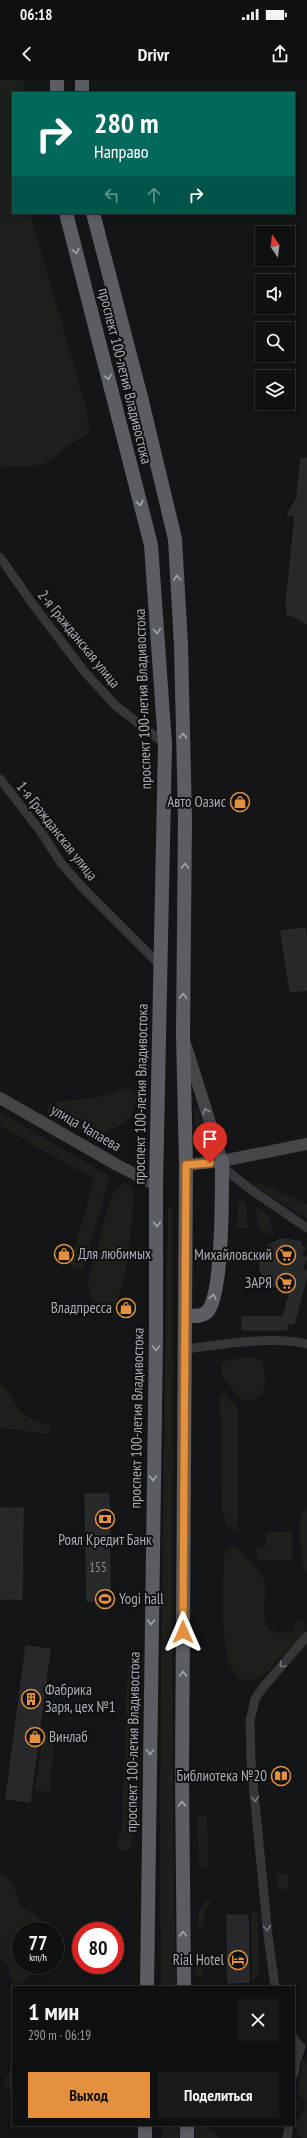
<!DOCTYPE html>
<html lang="ru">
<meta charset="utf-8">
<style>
body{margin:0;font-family:"PT Sans Narrow",sans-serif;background:#181919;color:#f1f3f6;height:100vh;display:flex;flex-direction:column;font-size:15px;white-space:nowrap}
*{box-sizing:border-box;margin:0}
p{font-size:13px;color:#9b9d9f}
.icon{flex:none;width:22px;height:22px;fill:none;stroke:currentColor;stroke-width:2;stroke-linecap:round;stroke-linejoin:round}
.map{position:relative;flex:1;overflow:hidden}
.panel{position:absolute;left:12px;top:1906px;width:283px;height:140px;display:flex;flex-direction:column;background:#0f1010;border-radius:0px;box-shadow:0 2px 6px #0003,0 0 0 1px #2f3030}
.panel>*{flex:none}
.hud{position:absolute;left:12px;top:12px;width:283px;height:122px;border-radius:0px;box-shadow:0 2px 6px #0003,0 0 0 1px #2f3030;background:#00695c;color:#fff;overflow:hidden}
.needle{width:26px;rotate:346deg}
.fabs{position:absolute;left:255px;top:146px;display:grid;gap:8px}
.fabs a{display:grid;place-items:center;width:40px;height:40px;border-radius:0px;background:#0f1010;box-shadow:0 2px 6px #0003,0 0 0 1px #2f3030;font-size:20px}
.speed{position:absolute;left:12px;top:1842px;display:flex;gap:8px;font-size:20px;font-weight:700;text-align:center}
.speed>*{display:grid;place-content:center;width:52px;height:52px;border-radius:50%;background:#0f1010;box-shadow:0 2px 6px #0003,0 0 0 1px #2f3030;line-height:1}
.speed small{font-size:10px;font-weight:400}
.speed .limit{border:6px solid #d22;background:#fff;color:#111}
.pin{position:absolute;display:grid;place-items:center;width:34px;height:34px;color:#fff;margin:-41px -17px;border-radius:50% 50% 50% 0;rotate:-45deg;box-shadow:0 0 4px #0007}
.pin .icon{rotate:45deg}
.me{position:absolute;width:44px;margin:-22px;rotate:0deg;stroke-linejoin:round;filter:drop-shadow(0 0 3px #0008)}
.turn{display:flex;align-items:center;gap:14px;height:84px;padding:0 16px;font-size:18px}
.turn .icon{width:52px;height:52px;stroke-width:2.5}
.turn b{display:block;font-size:28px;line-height:34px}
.lanes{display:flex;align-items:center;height:38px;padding:0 16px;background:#0003;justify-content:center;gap:20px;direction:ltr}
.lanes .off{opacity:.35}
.round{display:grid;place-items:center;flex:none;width:42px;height:42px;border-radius:0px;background:#181919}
.head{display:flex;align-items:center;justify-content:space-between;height:68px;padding:0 16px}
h1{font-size:24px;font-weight:700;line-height:30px}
.button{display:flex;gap:8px;margin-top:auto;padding:8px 16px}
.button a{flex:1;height:46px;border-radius:0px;background:#e3913f;color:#111;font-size:16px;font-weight:700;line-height:46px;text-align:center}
.button a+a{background:#181919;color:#f1f3f6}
.status{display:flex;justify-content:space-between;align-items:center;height:28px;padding:0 20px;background:#0f1010;direction:ltr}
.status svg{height:11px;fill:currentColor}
header{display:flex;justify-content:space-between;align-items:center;height:52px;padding:0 16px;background:#0f1010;font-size:18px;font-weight:700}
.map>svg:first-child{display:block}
.green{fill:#1b201b}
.building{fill:#27282a;stroke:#2e2f32}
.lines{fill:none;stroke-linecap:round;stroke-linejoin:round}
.minor{stroke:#36373b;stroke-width:9}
.secondary{stroke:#44474a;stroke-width:12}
.trunk{stroke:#5a5e62;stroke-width:14}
.oneway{stroke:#9fa6ad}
.oneway2{stroke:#848a90}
.oneway3{stroke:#74787e}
.route-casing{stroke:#945e29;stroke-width:10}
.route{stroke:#e3913f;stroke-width:7}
.labels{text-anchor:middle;stroke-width:4;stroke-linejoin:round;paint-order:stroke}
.number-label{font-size:13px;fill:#868c92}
.street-label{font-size:15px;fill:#a7aeb5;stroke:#0f1011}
.poi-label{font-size:15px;fill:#a7aeb5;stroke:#0f1011;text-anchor:end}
</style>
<div class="status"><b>06:18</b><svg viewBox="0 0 49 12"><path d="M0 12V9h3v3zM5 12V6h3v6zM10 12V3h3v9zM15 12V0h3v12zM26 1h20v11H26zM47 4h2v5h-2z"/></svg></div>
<header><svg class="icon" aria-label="back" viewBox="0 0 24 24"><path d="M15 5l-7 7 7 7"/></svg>Drivr<svg class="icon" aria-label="share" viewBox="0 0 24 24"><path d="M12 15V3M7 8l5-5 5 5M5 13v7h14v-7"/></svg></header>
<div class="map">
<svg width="307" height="2058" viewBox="0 0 307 2058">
<rect width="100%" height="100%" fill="#141516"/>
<path class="green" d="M 0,0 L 24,0 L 22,13 L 13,13 L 13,133 L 30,133 L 86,327 L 90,347 L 86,355 L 63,369 L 56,377 L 42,385 L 0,387 Z
M 127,1008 L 134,1011 L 137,1017 L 130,1038 L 120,1045 L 99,1055 L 90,1055 L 46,1032 L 49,1025 L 55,1022 L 103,1016 Z
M 198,1029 L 211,1072 L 208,1076 L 199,1072 L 196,1067 L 194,1031 Z
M 0,1032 L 109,1096 L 109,1100 L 84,1186 L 81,1190 L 75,1190 L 69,1181 L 75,1167 L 94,1099 L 0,1046 Z
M 257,1102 L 307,1124 L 307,1139 L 253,1105 Z
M 122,1103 L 132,1106 L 134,1119 C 130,1149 129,1197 116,1224 C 114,1228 111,1230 107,1232 C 94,1227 90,1216 87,1202 C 98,1182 105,1113 122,1103 Z
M 242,1121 L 246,1123 L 248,1149 L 237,1148 L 238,1123 Z
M 255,1126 L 269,1136 L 275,1156 L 259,1150 Z
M 172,1127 C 174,1387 170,1647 176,1907 L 161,1907 C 159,1647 163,1388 168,1128 Z
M 227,1279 L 254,1278 L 262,1281 L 266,1296 L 262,1314 L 250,1322 L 242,1320 L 222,1297 L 221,1284 Z
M 0,1304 C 10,1311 11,1318 17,1327 C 25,1338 39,1342 50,1347 L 50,1353 L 48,1354 L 0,1348 Z
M 222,1313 L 226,1314 L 238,1329 L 238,1438 L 236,1452 L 227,1446 L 222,1433 L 220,1317 Z
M 307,1430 L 307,1493 C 300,1487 298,1443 302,1433 Z
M 292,1451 L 292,1480 L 257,1480 L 257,1467 L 266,1467 L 266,1452 Z
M 233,1465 L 238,1468 C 246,1477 260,1489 264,1500 C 268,1515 261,1531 267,1547 C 275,1554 287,1554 295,1550 L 295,1543 L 300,1540 L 304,1542 C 305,1547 304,1552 301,1556 C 297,1563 289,1568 284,1574 C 274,1584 254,1612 237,1597 C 218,1579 223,1502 224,1476 L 229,1467 Z
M 129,1586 L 135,1588 L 130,1722 L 132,1766 L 128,1770 L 117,1769 L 116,1766 L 122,1746 L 127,1599 Z
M 44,1653 L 50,1654 L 54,1663 L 50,1709 L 47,1712 L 35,1711 L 43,1655 Z
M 200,1736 L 206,1736 L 207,1739 L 208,1785 L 206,1788 L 202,1789 L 199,1784 L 198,1738 Z
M 276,1794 L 288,1794 L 288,1809 L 277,1809 Z
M 0,1795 C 15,1796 17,1814 20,1826 C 32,1833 43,1835 42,1851 L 21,1851 L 21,1885 L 34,1885 L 27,1899 L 19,1904 L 13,1903 L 8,1887 L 0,1878 Z
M 207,1820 L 212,1822 L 205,1829 L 204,1844 L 201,1848 L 198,1845 L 199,1829 Z
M 255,1831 L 257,1834 L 259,1890 L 259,1896 L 252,1901 L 251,1834 Z
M 198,1870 L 201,1870 L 204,1873 L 203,1897 L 199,1898 L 195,1893 L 195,1872 Z
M 303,1980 L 307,1983 L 307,2058 L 301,2058 C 287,2041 304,2039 305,2022 L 297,2012 Z
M 13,1985 L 13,2012 L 4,2006 L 3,2003 Z
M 162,2045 L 179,2045 L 179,2058 L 161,2058 Z
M 195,2045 L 208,2045 L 209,2048 L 216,2052 L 218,2058 L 195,2058 Z"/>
<path class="building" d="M 301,378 L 307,379 L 307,544 L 291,535 L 288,536 L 286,525 L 295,436 L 287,435 L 297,418 Z
M 305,848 L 307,862 L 307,910 L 290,912 L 281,851 Z
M 286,1159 L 302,1162 L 300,1165 L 305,1168 L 301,1174 L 307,1178 L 302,1188 L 307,1192 L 307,1195 L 294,1244 L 288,1243 L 287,1250 L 242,1250 L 242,1237 L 283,1237 L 291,1209 L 281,1209 L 272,1206 L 264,1199 L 260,1190 L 260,1180 L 263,1171 L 270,1164 L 281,1159 Z
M 85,1414 L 109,1414 L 110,1521 L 87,1521 Z
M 0,1428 L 23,1428 L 22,1519 L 0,1519 Z
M 26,1566 L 50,1569 L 30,1722 L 6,1719 Z
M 227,1835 L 248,1835 L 249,1902 L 228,1903 Z"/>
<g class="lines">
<path class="minor" d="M 0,477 L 32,523 L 83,590 L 116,626 L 165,664
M 0,699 L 41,752 L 61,783 L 83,808 L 161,886
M 223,1084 L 230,1095 L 231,1094 L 250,1109 L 307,1148
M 186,1269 C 226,1264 268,1256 307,1264
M 275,1907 L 268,1855 L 251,1682 L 250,1641 L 255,1619 L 261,1610 L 307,1556
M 294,1959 L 301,1967 L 296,1981 L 294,1994
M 287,2058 L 289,2045"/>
<path class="secondary" d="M 186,966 L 222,1081
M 0,1018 L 117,1085 L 156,1105
M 186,1085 L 222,1081 L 307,1064"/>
<path class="trunk" d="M 57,13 L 57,0
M 82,13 L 82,0
M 66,133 L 151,465 L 165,664 L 156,1105 L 156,1256 L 147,1907
M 93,133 L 141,317 L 175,459 L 181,565 L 185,739 L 183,955 L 186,1085 L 182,1695 L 184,1907
M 185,1236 C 193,1236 203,1237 208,1231 C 223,1212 222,1109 222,1081
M 145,2058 L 145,2045
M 187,2058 L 187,2045"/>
</g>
<defs><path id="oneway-chevron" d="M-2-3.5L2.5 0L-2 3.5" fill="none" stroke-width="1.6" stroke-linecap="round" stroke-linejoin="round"/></defs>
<g class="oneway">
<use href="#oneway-chevron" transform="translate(76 171) rotate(76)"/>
<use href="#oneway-chevron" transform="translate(108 297) rotate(76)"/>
<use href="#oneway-chevron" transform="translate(140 423) rotate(76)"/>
<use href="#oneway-chevron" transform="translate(177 498) rotate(-94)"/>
<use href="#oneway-chevron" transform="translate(157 551) rotate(86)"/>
<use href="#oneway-chevron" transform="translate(183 656) rotate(-91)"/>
<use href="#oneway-chevron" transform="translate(185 786) rotate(-89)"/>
<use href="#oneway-chevron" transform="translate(183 916) rotate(-89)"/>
<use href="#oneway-chevron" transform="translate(157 1144) rotate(89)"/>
<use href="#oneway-chevron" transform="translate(213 1217) rotate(-78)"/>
<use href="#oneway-chevron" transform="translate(156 1268) rotate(91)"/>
<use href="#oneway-chevron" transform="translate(153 1398) rotate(91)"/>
<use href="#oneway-chevron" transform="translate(151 1542) rotate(91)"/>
<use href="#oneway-chevron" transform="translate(183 1594) rotate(-90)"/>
<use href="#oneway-chevron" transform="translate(150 1672) rotate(91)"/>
<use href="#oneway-chevron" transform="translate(182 1724) rotate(-90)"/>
<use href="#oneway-chevron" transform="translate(183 1854) rotate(-91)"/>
</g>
<use class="oneway2" href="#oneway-chevron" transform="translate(206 1031) rotate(-107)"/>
<g class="oneway3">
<use href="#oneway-chevron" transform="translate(282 1585) rotate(134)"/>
<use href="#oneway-chevron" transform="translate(255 1719) rotate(85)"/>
<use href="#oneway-chevron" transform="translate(267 1848) rotate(85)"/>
</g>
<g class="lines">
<defs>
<path id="route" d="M 183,1552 L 186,1085 L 210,1083"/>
</defs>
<use href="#route" class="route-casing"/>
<use href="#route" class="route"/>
</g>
<defs>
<symbol id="shop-ring" viewBox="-11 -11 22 22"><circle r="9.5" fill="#0f1011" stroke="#e3913f" stroke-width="1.5"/><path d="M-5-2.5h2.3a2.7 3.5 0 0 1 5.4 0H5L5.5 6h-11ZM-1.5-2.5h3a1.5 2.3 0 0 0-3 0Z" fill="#e3913f"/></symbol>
<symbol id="supermarket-ring" viewBox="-11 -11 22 22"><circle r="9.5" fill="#0f1011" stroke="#e3913f" stroke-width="1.5"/><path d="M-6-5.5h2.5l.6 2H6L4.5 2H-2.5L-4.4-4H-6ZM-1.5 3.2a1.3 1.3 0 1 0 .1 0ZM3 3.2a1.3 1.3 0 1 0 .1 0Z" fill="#e3913f"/></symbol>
<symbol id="bank-ring" viewBox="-11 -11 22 22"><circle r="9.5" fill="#0f1011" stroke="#e3913f" stroke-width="1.5"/><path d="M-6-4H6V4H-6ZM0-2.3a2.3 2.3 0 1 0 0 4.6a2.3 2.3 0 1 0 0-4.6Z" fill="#e3913f"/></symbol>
<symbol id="stadium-ring" viewBox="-11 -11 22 22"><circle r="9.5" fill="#0f1011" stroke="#e3913f" stroke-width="1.5"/><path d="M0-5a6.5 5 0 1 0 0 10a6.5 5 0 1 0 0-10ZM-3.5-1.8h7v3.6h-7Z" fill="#e3913f"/></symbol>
<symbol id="building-ring" viewBox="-11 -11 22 22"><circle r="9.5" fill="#0f1011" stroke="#e3913f" stroke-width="1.5"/><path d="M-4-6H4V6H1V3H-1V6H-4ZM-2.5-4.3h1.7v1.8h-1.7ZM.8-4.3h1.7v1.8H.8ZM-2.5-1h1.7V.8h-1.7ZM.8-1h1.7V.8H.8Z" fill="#e3913f"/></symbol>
<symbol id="library-ring" viewBox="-11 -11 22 22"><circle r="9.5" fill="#0f1011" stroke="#e3913f" stroke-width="1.5"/><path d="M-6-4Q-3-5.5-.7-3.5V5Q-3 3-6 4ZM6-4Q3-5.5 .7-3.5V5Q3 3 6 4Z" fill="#e3913f"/></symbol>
<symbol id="hotel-ring" viewBox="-11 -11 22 22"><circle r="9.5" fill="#0f1011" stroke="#e3913f" stroke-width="1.5"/><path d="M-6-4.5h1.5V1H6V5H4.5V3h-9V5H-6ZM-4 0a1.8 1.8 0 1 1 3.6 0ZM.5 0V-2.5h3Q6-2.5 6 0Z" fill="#e3913f"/></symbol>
</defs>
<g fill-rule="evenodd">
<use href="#shop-ring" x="229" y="711" width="22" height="22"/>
<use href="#shop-ring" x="53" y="1163" width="22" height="22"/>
<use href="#supermarket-ring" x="275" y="1164" width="22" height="22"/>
<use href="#supermarket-ring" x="275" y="1192" width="22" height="22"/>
<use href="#shop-ring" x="115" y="1217" width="22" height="22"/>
<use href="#bank-ring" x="94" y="1428" width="22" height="22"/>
<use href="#stadium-ring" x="94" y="1508" width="22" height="22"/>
<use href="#building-ring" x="20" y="1608" width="22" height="22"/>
<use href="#shop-ring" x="24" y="1646" width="22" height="22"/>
<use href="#library-ring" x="270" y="1685" width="22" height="22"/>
<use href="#hotel-ring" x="227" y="1869" width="22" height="22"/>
</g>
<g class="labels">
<g class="number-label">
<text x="98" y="1492">155</text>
</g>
<g class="street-label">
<text transform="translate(125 296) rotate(76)" y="5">проспект 100-летия Владивостока</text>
<text transform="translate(79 559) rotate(51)" y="5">2-я Гражданская улица</text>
<text transform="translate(143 619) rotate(-92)" y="5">проспект 100-летия Владивостока</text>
<text transform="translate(57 751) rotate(52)" y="5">1-я Гражданская улица</text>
<text transform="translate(141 1014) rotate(-89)" y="5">проспект 100-летия Владивостока</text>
<text transform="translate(86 1048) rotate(30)" y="5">улица Чапаева</text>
<text transform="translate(137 1338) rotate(-89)" y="5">проспект 100-летия Владивостока</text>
<text transform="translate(133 1662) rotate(-89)" y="5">проспект 100-летия Владивостока</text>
</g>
<g class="poi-label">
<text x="226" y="727">Авто Оазис</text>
<text x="78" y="1179" text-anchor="start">Для любимых</text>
<text x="272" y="1180">Михайловский</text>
<text x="272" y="1208">ЗАРЯ</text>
<text x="112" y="1233">Владпресса</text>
<text x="105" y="1465" text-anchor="middle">Роял Кредит Банк</text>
<text x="119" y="1524" text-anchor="start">Yogi hall</text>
<text x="45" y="1615" text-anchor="start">Фабрика<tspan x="45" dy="17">Заря, цех №1</tspan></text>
<text x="49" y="1662" text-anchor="start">Винлаб</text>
<text x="267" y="1701">Библиотека №20</text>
<text x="224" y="1885">Rial Hotel</text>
</g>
</g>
</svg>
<div class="fabs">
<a><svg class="needle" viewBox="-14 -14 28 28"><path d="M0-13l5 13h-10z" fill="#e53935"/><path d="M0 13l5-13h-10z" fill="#9b9d9f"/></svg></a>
<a><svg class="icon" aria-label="sound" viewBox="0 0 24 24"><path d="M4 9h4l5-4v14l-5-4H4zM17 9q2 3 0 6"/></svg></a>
<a><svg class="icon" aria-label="search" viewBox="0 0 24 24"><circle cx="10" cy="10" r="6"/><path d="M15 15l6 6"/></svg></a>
<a><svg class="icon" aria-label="layers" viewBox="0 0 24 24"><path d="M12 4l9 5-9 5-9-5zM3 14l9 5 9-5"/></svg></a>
</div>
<div class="speed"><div>77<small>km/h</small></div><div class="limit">80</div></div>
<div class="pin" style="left:210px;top:1083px;background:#d93025"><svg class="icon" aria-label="arrive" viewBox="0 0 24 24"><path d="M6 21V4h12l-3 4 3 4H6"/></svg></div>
<svg class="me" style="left:183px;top:1552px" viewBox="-20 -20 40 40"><path d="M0-17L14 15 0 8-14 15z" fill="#e3913f" stroke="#fff" stroke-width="4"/></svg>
<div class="hud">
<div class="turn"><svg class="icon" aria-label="right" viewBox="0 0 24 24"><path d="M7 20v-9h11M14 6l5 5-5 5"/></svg><div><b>280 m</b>Направо</div></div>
<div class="lanes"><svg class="icon off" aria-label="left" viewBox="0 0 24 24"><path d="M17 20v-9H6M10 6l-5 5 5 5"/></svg><svg class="icon off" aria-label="ahead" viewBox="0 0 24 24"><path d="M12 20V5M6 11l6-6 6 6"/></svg><svg class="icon" aria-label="right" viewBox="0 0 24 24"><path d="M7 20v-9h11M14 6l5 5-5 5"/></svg></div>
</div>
<section class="panel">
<div class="head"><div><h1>1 мин</h1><p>290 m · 06:19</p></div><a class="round"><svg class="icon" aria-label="close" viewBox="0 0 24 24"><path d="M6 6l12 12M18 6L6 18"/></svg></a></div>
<div class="button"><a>Выход</a><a>Поделиться</a></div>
</section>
</div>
